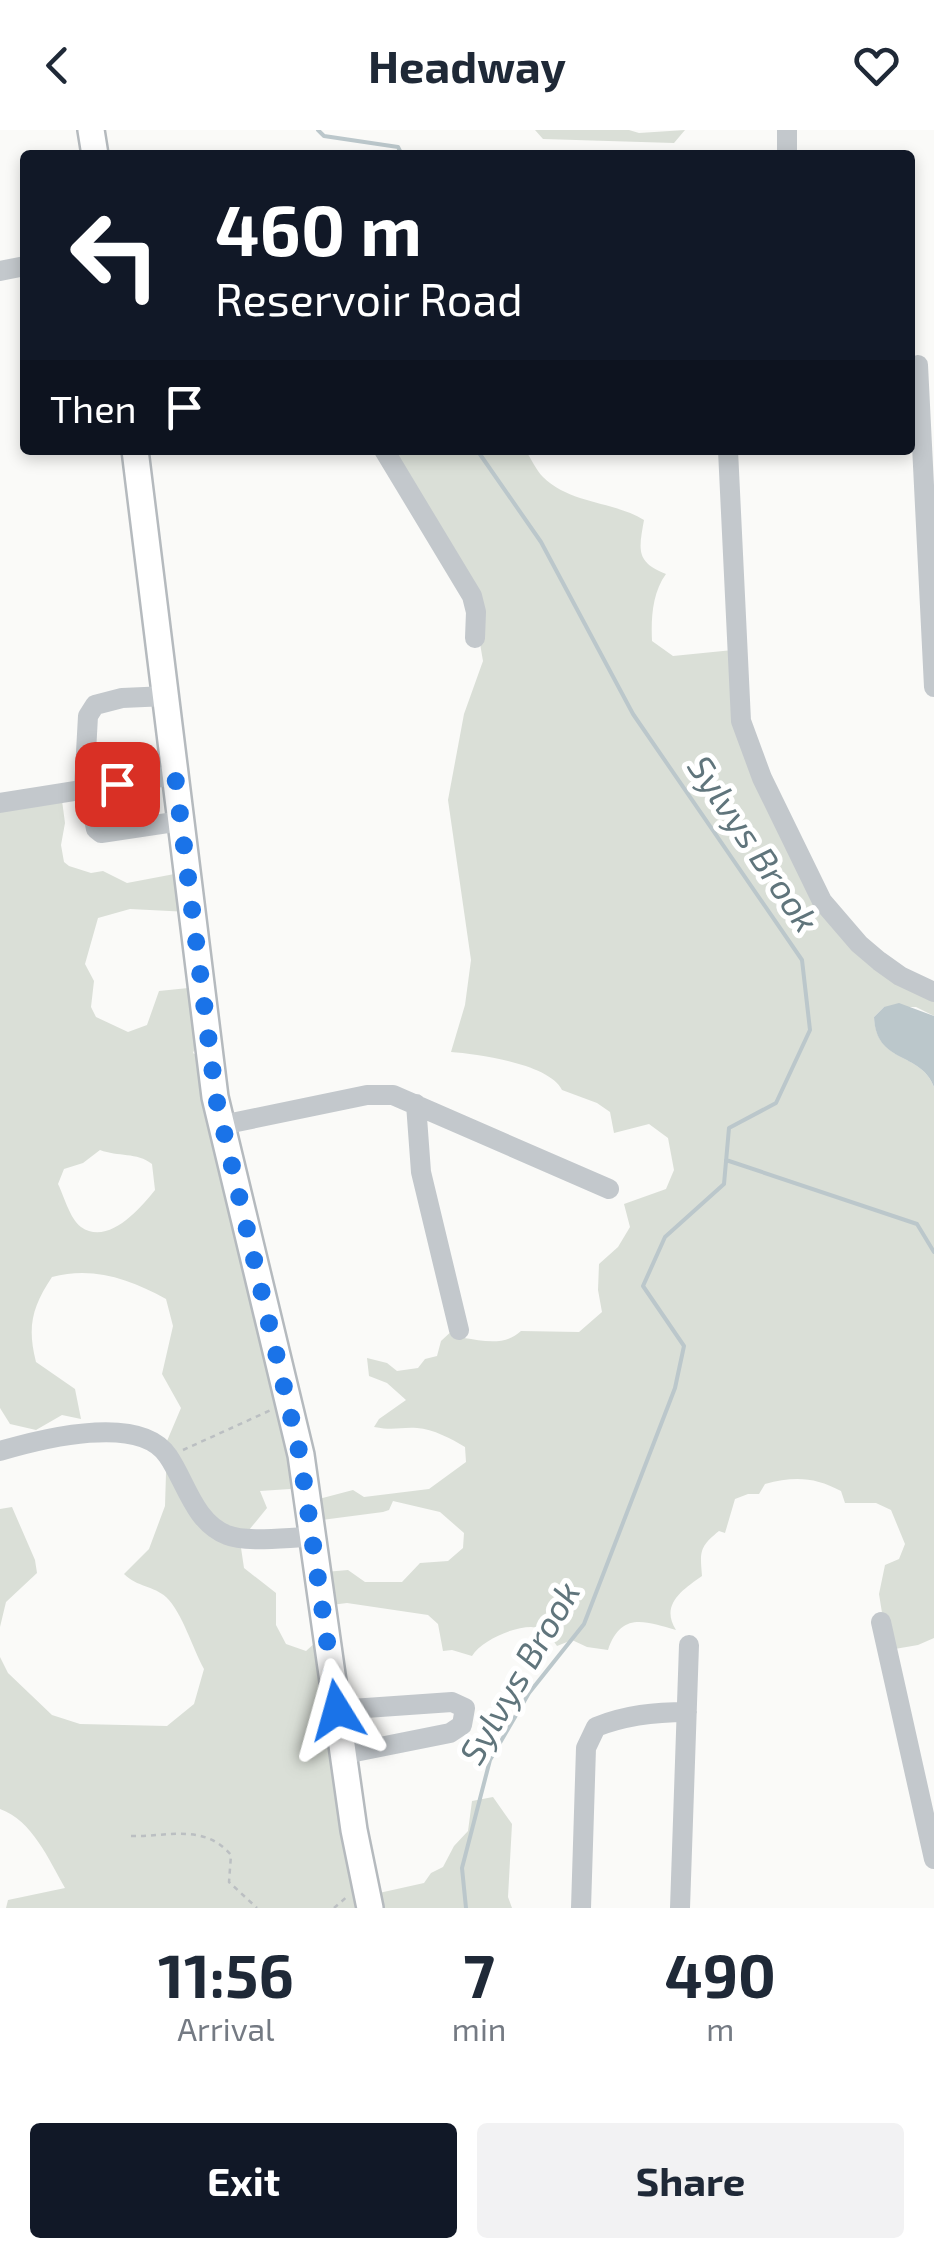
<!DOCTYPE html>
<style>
body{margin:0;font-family:"Exo 2",sans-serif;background:#f2f2f3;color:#1f2937;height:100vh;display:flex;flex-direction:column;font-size:38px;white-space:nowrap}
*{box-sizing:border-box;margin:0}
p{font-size:32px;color:#747a83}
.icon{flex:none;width:55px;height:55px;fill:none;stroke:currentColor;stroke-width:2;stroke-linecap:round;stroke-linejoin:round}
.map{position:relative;height:1778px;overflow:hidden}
.side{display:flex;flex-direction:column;background:#fff;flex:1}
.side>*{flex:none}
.guide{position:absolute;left:20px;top:20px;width:895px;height:305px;border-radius:10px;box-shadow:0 5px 15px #0003;background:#111827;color:#fff;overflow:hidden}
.pin{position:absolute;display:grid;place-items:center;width:85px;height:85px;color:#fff;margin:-42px;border-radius:20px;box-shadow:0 5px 15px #0006}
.me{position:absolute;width:110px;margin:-55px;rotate:352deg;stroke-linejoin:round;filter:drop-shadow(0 0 8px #0008)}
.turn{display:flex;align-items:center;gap:35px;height:210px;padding:0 30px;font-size:45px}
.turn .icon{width:130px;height:130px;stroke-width:2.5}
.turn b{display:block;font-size:70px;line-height:85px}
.then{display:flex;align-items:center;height:95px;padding:0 30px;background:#0003;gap:20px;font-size:38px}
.eta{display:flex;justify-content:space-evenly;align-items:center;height:170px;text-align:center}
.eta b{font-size:60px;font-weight:700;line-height:70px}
.button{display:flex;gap:20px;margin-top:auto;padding:20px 30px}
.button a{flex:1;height:115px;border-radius:10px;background:#111827;color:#fff;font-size:40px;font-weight:700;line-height:115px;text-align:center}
.button a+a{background:#f2f2f3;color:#1f2937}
header{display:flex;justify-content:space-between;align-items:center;height:130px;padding:0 30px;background:#fff;font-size:45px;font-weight:700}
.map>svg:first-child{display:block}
.green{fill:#dadfd7;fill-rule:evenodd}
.water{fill:#bbc7cb}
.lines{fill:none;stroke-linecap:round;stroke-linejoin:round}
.stream{stroke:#bbc7cb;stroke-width:4}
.major-casing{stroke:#b5babe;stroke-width:30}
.path{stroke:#bbbfc2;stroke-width:2.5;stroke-dasharray:5 5;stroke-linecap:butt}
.minor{stroke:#c3c8cc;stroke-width:20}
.major{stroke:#fff;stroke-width:25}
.route{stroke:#1a73e8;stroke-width:18;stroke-dasharray:0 32.4}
.labels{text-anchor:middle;stroke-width:10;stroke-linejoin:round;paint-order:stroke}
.water-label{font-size:35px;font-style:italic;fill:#60757c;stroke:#fff}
</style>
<header><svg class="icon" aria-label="back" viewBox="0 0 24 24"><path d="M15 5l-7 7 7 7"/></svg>Headway<svg class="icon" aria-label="heart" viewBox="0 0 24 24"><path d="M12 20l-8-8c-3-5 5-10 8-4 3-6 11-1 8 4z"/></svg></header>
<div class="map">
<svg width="934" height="1778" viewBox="0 0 934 1778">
<rect width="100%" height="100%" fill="#fafaf8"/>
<path class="green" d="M 535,0 L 629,0 L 639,3 L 685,0 L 674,13 L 543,9 Z
M 386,320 L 525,320 C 531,328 536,340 543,347 C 570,374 613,371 644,390 C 639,419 635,432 666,444 C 652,463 651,489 652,511 L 673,526 L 733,520 L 740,594 L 843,795 L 934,859 L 934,886 L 916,877 L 884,877 L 874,887 C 877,935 921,921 934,957 L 934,1508 L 918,1515 L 889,1520 L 887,1514 L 879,1464 L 885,1435 L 899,1429 L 905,1414 L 891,1380 L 876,1373 L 845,1373 L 841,1361 C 815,1347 794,1346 765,1354 L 759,1364 L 748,1364 L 735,1369 L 725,1403 L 719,1401 C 699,1417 700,1422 702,1446 C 682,1460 660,1475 676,1500 C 644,1491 621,1482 608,1520 L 587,1517 L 572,1510 L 557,1516 C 551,1507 542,1497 531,1497 C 512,1497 481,1511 472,1526 L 452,1520 L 443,1521 L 438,1494 L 428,1485 L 347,1473 L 323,1476 L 325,1442 L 348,1440 L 365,1452 L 402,1452 L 420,1433 L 448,1431 L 463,1418 L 464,1403 L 440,1382 L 393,1371 L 389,1380 L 383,1382 L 314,1391 L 315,1370 L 353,1360 L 364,1367 L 429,1359 L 466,1332 L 465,1317 C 452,1309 433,1299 417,1298 C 399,1297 395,1301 374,1297 L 379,1289 L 406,1270 L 387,1253 L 369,1246 L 367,1228 L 387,1233 L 397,1241 L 418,1238 L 425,1229 L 437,1226 L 441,1211 L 456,1197 L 464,1208 C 484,1211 505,1216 521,1201 L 579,1202 L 602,1182 L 598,1160 L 599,1134 L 618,1117 L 630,1097 L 624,1074 L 666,1059 L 674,1040 L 668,1008 L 649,994 L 614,1003 L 610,982 L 597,973 L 562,960 C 550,934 478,924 451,922 L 465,875 L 471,830 L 448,670 L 464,584 L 483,531 L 475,484 Z
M 61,663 L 65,693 L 61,715 L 64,732 L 69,736 L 91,743 L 103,741 L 127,753 L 185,742 L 189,782 L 130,779 L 98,788 L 85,834 L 94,851 L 91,877 L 96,887 L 128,902 L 147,895 L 159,861 L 198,857 L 205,894 L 193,923 L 210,934 L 228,1023 L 218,1037 L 233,1046 L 305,1358 L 260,1361 L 267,1378 L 240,1411 L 244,1438 L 276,1463 L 276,1495 L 286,1514 L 306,1521 L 326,1503 L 370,1765 L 424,1753 L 431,1743 L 443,1737 L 454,1716 L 468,1701 L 472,1671 L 493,1667 L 512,1694 L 508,1767 L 512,1778 L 6,1778 L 8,1770 L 65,1758 C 49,1730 32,1690 0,1679 L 0,1527 L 8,1543 L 52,1585 L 80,1594 L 167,1596 L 194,1574 L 204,1539 C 193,1519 182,1482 166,1467 C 154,1456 137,1457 124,1444 L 149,1419 L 165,1376 L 167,1311 L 181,1278 L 162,1244 L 173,1196 L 166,1169 C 130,1149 93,1136 52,1147 C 32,1177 27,1197 36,1232 L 75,1259 L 81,1289 L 62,1285 L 36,1300 L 10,1294 L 0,1278 L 0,670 ZM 100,1020 C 118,1027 137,1022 152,1034 L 155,1060 C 140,1079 108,1116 81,1097 C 70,1089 64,1066 58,1054 L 64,1039 L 83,1033 Z
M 12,1377 L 35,1430 L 37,1443 L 6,1472 L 0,1497 L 0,1379 Z"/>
<path class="water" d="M 899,873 L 934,886 L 934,957 C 921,921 876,935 874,887 L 884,877 Z"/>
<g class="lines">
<path class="stream" d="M 318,0 L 324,6 L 398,17 L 402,25
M 726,1030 L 917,1094 L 934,1122
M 466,1778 L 462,1738 L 490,1630 L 529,1563 L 584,1494 L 675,1258 L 684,1216 L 643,1156 L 665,1107 L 724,1054 L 729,998 L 776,973 L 810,900 L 802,830 L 633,584 L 541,412 L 477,320"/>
<defs>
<path id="major" d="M 91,0 L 95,25
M 135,320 L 215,967 L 301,1325 L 354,1700 L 370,1778"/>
</defs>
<use href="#major" class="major-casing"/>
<path class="path" d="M 183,1320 L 271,1280
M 131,1706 C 167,1707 204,1693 231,1725 L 229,1752 L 257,1778
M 334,1778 L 349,1765"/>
<path class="minor" d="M 787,25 L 787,0
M 0,141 L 25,136
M 918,235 L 934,557
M 384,320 L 472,466 L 476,482 L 475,508
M 728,320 L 741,591 L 762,648 L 822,771 L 859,814 L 879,831 L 900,846 L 934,862
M 84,659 L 88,586 L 95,575 L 122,568 L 167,566
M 88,659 L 96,699 L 101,703 L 181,691
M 0,673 L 175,645
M 416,974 L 421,1042 L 459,1200
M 222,995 L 367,965 L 393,965 L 609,1059
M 0,1321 C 41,1309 140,1283 168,1326 C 186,1352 194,1392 227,1405 C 246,1413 290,1407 312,1407
M 881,1492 L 934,1729
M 337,1580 L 452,1572 L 465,1578 L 462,1595 L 450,1603 L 345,1624
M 581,1778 L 586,1618 L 596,1597 C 626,1585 655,1582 687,1582
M 680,1778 L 689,1515"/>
<use href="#major" class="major"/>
</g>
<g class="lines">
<path class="route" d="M 117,654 L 175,645 L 216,968 L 300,1325 L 337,1580"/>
</g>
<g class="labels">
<g class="water-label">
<text transform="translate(753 714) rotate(56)" y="12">Sylvys Brook</text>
<text transform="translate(520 1543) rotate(-60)" y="12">Sylvys Brook</text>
</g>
</g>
</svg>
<div class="pin" style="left:117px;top:654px;background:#d93025"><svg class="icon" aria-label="arrive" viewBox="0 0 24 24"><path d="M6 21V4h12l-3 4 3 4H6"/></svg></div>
<svg class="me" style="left:337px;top:1580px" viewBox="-20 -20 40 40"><path d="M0-17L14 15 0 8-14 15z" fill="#1a73e8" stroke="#fff" stroke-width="4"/></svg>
<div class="guide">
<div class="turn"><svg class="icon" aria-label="left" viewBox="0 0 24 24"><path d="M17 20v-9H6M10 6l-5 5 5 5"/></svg><div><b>460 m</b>Reservoir Road</div></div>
<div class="then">Then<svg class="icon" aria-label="arrive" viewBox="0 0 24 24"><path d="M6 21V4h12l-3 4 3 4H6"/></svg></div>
</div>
</div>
<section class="side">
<div class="eta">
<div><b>11:56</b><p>Arrival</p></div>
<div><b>7</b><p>min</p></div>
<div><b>490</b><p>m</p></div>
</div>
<div class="button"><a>Exit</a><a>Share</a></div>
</section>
